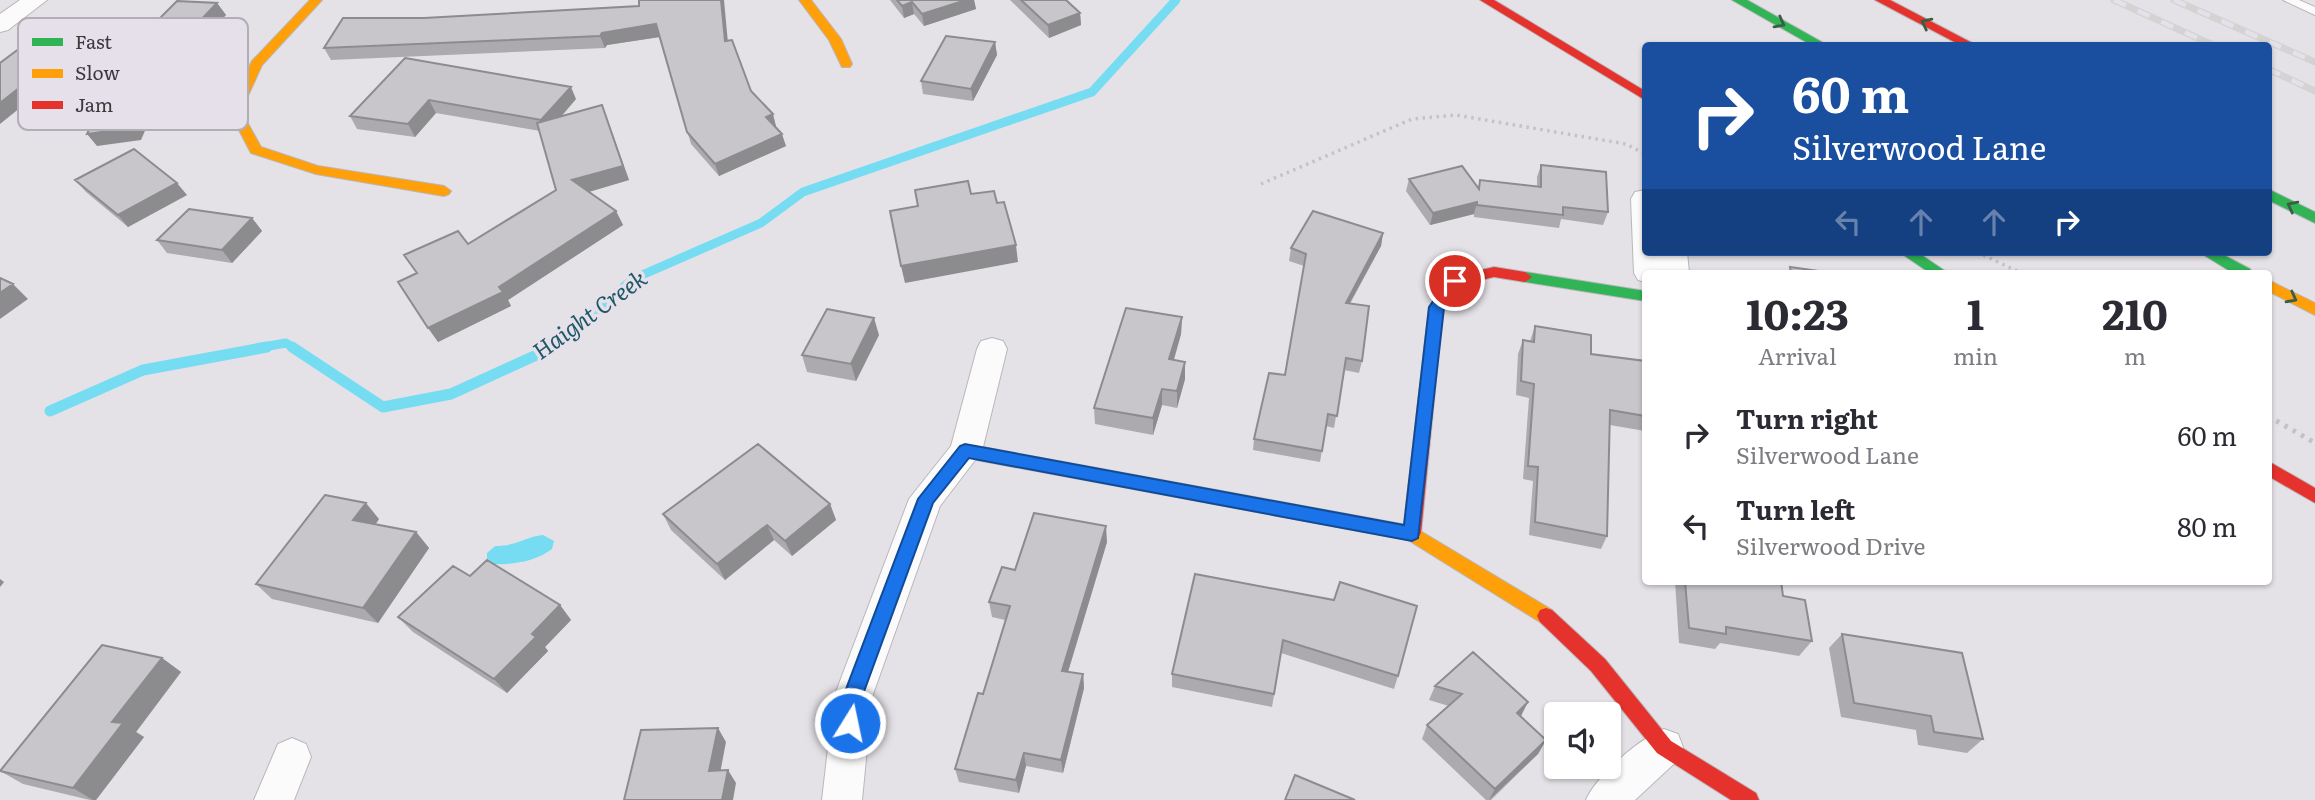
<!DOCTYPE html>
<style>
body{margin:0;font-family:Literata,serif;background:#f2f2f3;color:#2b2b33;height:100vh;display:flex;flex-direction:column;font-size:26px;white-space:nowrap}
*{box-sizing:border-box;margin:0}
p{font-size:23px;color:#7c7c81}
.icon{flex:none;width:38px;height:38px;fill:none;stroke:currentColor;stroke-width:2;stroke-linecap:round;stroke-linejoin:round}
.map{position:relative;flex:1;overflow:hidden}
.panel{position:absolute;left:1642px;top:270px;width:630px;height:315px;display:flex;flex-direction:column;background:#fff;border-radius:7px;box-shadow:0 2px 5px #0004}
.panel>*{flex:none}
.banner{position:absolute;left:1642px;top:42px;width:630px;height:214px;border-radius:7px;box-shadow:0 2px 5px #0004;background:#1a4fa0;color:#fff;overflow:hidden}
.fabs{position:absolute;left:1544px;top:702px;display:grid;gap:14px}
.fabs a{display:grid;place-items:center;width:77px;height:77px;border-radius:7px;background:#fff;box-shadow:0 2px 5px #0004;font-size:35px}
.pin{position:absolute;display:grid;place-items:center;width:60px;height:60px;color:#fff;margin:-30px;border:4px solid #fff;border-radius:50%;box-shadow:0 2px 7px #0007}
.me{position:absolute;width:77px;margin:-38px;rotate:10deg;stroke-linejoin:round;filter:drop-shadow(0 0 5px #0008)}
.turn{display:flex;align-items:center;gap:24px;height:147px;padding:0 35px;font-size:32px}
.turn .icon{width:91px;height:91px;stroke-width:2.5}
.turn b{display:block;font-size:49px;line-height:60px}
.lanes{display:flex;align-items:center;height:66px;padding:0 35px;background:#0003;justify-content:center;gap:35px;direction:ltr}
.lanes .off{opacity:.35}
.eta{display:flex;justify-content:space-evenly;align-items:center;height:119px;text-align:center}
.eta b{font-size:42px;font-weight:700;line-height:49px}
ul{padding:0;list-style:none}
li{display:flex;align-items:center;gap:21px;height:91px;padding:0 35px}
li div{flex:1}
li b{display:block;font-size:26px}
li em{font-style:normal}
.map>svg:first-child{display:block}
.water{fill:#76dcf2}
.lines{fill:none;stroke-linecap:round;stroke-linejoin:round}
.stream-far1{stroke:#76dcf2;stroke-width:9}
.stream{stroke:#76dcf2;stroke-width:11}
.lane-casing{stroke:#bab7bb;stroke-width:2}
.street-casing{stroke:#bab7bb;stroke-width:2}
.fast-casing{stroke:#bab7bb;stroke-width:2}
.slow-casing{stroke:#bab7bb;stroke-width:2}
.jam-casing{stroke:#bab7bb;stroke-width:2}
.path-far1{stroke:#c3c2c4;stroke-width:3.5;stroke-dasharray:2.5 4.5;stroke-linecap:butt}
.path{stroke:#c3c2c4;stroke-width:5;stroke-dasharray:3.5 6;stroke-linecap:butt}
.lane{fill:#fbfbfb;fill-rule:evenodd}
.street{fill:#fbfbfb;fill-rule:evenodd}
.fast{fill:#30b455;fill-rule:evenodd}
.slow{fill:#ff9f0a;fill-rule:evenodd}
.jam{fill:#e5322d;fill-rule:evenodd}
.rail-casing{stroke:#d3d3d3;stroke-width:7}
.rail{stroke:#e5e0e9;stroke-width:4.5;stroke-dasharray:13;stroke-linecap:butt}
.wall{fill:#acaaae}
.shaded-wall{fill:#8c8b8d}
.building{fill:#c8c6ca;stroke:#8c8b8d;stroke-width:2}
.oneway{stroke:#385f44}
.route{fill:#1a73e8;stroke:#114b97;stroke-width:2}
.labels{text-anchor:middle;stroke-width:7;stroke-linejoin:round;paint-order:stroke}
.water-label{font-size:23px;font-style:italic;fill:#1f5966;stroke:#e5e0e9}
.key{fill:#e5e0e9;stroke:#b2aeb5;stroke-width:2}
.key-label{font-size:19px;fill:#3c3a3d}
</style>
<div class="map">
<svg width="2315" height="800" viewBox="0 0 2315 800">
<rect width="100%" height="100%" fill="#e5e2e7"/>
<path class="water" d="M 543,535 L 554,541 L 552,549 C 534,563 509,565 487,564 L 487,553 L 495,546 C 518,546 524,537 543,535 Z"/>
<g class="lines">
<path class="stream-far1" d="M 257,348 L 286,343 L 294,348
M 552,348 L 633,279 L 761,223 L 803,192 L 1092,92 L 1176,0"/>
<path class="stream" d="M 292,347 L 383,407 L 451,394 L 554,347
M 50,411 L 143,370 L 267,347"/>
<defs>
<path id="lane" d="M 2283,0 L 2299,0 L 2315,7 L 2315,15 Z"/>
<path id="street" d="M 20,0 L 47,0 L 8,30 L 0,32 L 0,14 Z
M 1645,190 L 1645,252 L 1687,252 L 1689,273 L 1645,273 L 1645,282 L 1638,280 L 1634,273 L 1631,199 L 1635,192 Z
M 992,338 L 1003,341 L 1007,349 L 982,451 L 940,506 L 872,697 L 862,800 L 822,800 L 834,697 L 909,499 L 951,446 L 977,349 L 981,341 Z
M 1664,729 L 1678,734 L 1683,747 L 1678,760 L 1635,800 L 1586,800 C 1596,776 1640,738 1664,729 Z
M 292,738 L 306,744 L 311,757 L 294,800 L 254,800 L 278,744 Z"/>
<path id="fast" d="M 1732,0 L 1747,0 L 1829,46 L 1813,46 Z
M 2268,189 L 2315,212 L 2315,223 L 2268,200 Z
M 1899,252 L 1917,252 L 1948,273 L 1930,273 Z
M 2199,252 L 2218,252 L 2250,269 L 2252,273 L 2233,273 Z
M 1525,272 L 1645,291 L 1645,301 L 1520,281 L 1518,277 L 1520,273 Z"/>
<path id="slow" d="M 310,0 L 322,0 L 262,65 L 241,111 L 261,147 L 318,166 L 444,186 L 451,191 L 449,194 L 444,196 L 316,174 L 251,153 L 229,111 L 252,61 Z
M 799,0 L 811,0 L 841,39 L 852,64 L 850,67 L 842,67 L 829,40 Z
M 2268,280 L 2315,303 L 2315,315 L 2268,291 Z
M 966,444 L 1412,526 L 1552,610 L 1555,616 L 1552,622 L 1546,624 L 1540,622 L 1408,540 L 966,458 L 960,456 L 958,451 L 960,446 Z"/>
<path id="jam" d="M 1480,0 L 1494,0 L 1645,91 L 1645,100 Z
M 1875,0 L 1890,0 L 1978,46 L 1962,46 Z
M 1494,267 L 1525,272 L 1532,277 L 1525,282 L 1494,277 L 1460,285 L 1443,308 L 1421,533 L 1418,538 L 1412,540 L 1406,538 L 1403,533 L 1429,307 L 1450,277 Z
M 2268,461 L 2315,488 L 2315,503 L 2268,476 Z
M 1546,608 L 1552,610 L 1605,659 L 1671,741 L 1756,793 L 1759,800 L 1731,800 L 1657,753 L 1591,671 L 1540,622 L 1537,616 L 1540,610 Z"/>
</defs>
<use href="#lane" class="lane-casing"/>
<use href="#street" class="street-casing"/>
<use href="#fast" class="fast-casing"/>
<use href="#slow" class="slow-casing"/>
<use href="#jam" class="jam-casing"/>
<path class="path-far1" d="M 1261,184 L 1412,119 L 1456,115 L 1626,144 L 1645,154
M 1977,252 L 2021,273"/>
<path class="path" d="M 2268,416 L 2315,443"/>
<use href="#lane" class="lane"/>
<use href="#street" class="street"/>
<use href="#fast" class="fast"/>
<use href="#slow" class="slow"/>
<use href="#jam" class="jam"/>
<defs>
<path id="rail" d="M 2114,0 L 2215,46
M 2174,0 L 2315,62
M 2268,69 L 2315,91"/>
</defs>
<use href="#rail" class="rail-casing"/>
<use href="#rail" class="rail"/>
</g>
<path class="wall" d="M 890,0 L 974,0 L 976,9 L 924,26 L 914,14 L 904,18 Z
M 1010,0 L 1066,0 L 1080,13 L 1081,25 L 1049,38 Z
M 217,3 L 226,15 L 185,58 L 143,56 L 134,44 Z
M 424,18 L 728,41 L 751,91 L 776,126 L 775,127 L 786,146 L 719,176 L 691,144 L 659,37 L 607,45 L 605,48 L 331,60 L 324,48 Z
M 995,42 L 997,55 L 973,101 L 923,94 L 921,81 Z
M 405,58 L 576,99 L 562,116 L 602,105 L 629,180 L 589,192 L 616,211 L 623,225 L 508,300 L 511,306 L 438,342 L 416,273 L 468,244 L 556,190 L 540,131 L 436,113 L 415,137 L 357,129 L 350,116 Z
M 1541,165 L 1608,212 L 1603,225 L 1561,219 L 1559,228 L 1474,217 L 1474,214 L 1430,225 L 1406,191 L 1409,179 L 1478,187 L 1480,180 L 1537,186 L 1537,177 Z
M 75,180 L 187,195 L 128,227 L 86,192 Z
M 252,218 L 262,231 L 232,263 L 167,253 L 157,240 Z
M 1383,233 L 1381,246 L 1350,304 L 1362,361 L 1359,373 L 1344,370 L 1334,428 L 1326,426 L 1320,462 L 1253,450 L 1254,439 L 1285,375 L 1304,266 L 1289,261 L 1291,248 Z
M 1182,317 L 1181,334 L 1174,360 L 1185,362 L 1185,379 L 1177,408 L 1162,405 L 1153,435 L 1095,424 L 1094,408 Z
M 1535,326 L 1591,354 L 1645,361 L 1645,431 L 1610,425 L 1607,536 L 1601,549 L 1529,535 L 1533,481 L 1523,479 L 1529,398 L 1516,395 L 1518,354 L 1523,340 L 1530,341 Z
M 879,335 L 856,381 L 807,372 L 802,355 Z
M 830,504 L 836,520 L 792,556 L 774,540 L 725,580 L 671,530 L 663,514 Z
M 379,519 L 376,524 L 416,532 L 429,548 L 378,623 L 272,599 L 256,584 Z
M 1107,542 L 1068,672 L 1083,674 L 1084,688 L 1063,773 L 1026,766 L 1019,793 L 959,782 L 955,769 L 983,694 L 1005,620 L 992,617 L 989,602 L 1015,570 Z
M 1195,574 L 1398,676 L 1394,689 L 1281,653 L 1272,707 L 1172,687 L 1172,674 Z
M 470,576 L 560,605 L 571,620 L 545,647 L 548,651 L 507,693 L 413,632 L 398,617 Z
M 1675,581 L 1781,581 L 1783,596 L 1812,641 L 1799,656 L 1720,643 L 1715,649 L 1679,643 Z
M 1842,634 L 1983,739 L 1967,753 L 1918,745 L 1916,730 L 1841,717 L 1829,648 Z
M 1473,652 L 1521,716 L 1520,716 L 1546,740 L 1538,754 L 1491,800 L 1486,800 L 1422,739 L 1427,725 L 1449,706 L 1429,700 L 1435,686 Z
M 162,658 L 181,672 L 136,732 L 144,737 L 96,800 L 90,800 L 23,784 L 0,771 Z"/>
<path class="shaded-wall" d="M 721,0 L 724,0 L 729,54 L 725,41 Z
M 966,0 L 974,0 L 976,9 L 924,26 L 922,14 Z
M 912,2 L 914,14 L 904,18 L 902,6 Z
M 217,3 L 226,15 L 185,58 L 176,46 Z
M 1080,13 L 1081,25 L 1049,38 L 1048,25 Z
M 656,24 L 660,37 L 607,45 L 605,48 L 600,36 L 602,33 Z
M 995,42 L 997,55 L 973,101 L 971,89 Z
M 62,54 L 72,66 L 0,124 L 0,103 Z
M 571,87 L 576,99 L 547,132 L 541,120 Z
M 147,91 L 157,103 L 141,140 L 97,146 L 87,134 Z
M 429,100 L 436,113 L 415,137 L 408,124 Z
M 602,105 L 629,180 L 578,195 L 572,180 Z
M 773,114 L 776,126 L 770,129 L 766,117 Z
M 782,134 L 786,146 L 719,176 L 715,164 Z
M 177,183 L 187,195 L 128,227 L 118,215 Z
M 1477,202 L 1474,214 L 1430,225 L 1433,213 Z
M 616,211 L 623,225 L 508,300 L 511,306 L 438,342 L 428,328 L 499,287 Z
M 252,218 L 262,231 L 232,263 L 222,250 Z
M 1383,233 L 1381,246 L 1343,315 L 1346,303 Z
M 1016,245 L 1018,262 L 905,283 L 901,266 Z
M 13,284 L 28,299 L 0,319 L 0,293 Z
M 1182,317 L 1181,334 L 1169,376 L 1169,359 Z
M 874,318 L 879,335 L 856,381 L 851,364 Z
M 1185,362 L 1185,379 L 1177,408 L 1177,391 Z
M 1162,389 L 1162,405 L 1153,435 L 1153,418 Z
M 366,503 L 379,519 L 367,535 L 353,520 Z
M 830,504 L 836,520 L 792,556 L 785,541 Z
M 767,525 L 774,540 L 725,580 L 717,564 Z
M 1106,526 L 1107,542 L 1064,685 L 1062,671 Z
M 416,532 L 429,548 L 378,623 L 363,608 Z
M 0,579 L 4,582 L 0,587 Z
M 560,605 L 571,620 L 545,647 L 548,651 L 507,693 L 494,679 L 532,634 Z
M 162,658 L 181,672 L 136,732 L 144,737 L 96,800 L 93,800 L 73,788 L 112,722 Z
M 1083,674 L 1084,688 L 1063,773 L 1061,760 Z
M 1528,702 L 1521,716 L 1510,727 L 1517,713 Z
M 718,728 L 726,742 L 718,784 L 709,771 Z
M 1546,740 L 1538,754 L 1489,800 L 1495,789 Z
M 1024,753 L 1026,766 L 1019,793 L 1016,780 Z
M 728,770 L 736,783 L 733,800 L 722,800 Z"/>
<path class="building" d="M 639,0 L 721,0 L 725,41 L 732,40 L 751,91 L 773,114 L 766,117 L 782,134 L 715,164 L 687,132 L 656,24 L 602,33 L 600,36 L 324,48 L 343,18 L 424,18 L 639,6 Z
M 897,0 L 966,0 L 922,14 L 912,2 L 902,6 Z
M 1021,0 L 1066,0 L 1080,13 L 1048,25 Z
M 177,1 L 217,3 L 176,46 L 134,44 Z
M 946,36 L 995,42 L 971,89 L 921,81 Z
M 20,48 L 62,54 L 0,103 L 0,63 Z
M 405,58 L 571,87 L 541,120 L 429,100 L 408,124 L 350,116 Z
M 147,91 L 131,128 L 87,134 L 105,96 Z
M 602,105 L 623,166 L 572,180 L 616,211 L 499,287 L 503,292 L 428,328 L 398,282 L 417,273 L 404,255 L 458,231 L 468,244 L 556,190 L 537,123 Z
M 134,149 L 177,183 L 118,215 L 75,180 Z
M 1541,165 L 1606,172 L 1608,212 L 1563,207 L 1563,215 L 1477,205 L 1477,202 L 1433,213 L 1409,179 L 1462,166 L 1479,189 L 1480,180 L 1541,187 Z
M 968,181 L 971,194 L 994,191 L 997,203 L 1004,202 L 1016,245 L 901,266 L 890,211 L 918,206 L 915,190 Z
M 189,209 L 252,218 L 222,250 L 157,240 Z
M 1313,211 L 1383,233 L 1346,303 L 1369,306 L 1362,361 L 1346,358 L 1337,416 L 1328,414 L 1322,451 L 1254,439 L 1269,373 L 1285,375 L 1306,254 L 1291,248 Z
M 1790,267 L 1833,273 L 1791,273 Z
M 0,278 L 13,284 L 0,293 Z
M 1126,308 L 1182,317 L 1169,359 L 1185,362 L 1177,391 L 1162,389 L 1153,418 L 1094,408 Z
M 827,309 L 874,318 L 851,364 L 802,355 Z
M 1535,326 L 1591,335 L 1591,354 L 1645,361 L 1645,416 L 1610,410 L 1607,536 L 1535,522 L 1538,467 L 1528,466 L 1534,384 L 1521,381 L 1523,340 L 1534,342 Z
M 758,444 L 830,504 L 785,541 L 767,525 L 717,564 L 663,514 Z
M 325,495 L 366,503 L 353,520 L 416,532 L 363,608 L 256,584 Z
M 1034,513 L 1106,526 L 1062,671 L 1083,674 L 1061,760 L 1024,753 L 1016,780 L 955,769 L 978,693 L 983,694 L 1010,606 L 989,602 L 1002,567 L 1015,570 Z
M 487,560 L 560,605 L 532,634 L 536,637 L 494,679 L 398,617 L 453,566 L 470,576 Z
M 1195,574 L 1334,600 L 1340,582 L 1417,606 L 1398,676 L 1283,640 L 1274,694 L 1172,674 Z
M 1685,581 L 1781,581 L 1783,596 L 1805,600 L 1812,641 L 1726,627 L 1726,634 L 1689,628 Z
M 1842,634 L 1962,653 L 1983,739 L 1934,732 L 1931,716 L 1854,703 Z
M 102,645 L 162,658 L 112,722 L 123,723 L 73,788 L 0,771 Z
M 1473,652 L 1528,702 L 1517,713 L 1546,740 L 1495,789 L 1427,725 L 1462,694 L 1435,686 Z
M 718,728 L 709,771 L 728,770 L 722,800 L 624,800 L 641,730 Z
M 1295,775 L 1355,800 L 1285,800 Z"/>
<defs><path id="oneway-chevron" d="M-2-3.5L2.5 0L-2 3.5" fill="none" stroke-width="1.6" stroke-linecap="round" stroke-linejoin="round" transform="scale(1.75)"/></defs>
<g class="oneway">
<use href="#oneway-chevron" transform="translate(1780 23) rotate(28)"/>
<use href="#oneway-chevron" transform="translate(1926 23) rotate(-153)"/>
<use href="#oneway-chevron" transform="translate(2292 206) rotate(-153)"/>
<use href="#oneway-chevron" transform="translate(2292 298) rotate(28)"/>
</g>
<path class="route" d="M 1455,276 L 1463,281 L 1444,308 L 1418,538 L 1412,541 L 969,458 L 933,503 L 862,697 L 857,729 L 850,732 L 843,729 L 840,723 L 843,697 L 918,499 L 960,446 L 965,444 L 1404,525 L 1429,307 L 1450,277 Z"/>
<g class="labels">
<g class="water-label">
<text transform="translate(590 315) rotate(-36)" y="8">Haight Creek</text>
</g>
</g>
<rect x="18" y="18" width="230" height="112" rx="10" class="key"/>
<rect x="32" y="38" width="31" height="8" fill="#30b455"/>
<rect x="32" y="69" width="31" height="9" fill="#ff9f0a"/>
<rect x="32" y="101" width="31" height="8" fill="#e5322d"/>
<g class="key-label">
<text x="75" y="49">Fast</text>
<text x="75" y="80">Slow</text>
<text x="75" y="112">Jam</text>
</g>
</svg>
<div class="fabs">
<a><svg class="icon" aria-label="sound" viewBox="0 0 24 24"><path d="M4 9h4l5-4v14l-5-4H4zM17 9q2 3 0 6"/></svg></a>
</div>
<div class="pin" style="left:1455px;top:281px;background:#d93025"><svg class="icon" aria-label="arrive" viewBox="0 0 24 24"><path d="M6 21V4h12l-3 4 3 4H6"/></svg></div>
<svg class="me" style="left:850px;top:723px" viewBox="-20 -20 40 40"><circle r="17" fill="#1a73e8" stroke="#fff" stroke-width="3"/><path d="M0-11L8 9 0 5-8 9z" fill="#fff"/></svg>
<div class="banner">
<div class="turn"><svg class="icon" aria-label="right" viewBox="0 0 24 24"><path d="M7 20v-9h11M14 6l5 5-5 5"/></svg><div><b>60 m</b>Silverwood Lane</div></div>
<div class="lanes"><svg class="icon off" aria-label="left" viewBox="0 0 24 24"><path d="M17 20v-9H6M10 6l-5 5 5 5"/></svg><svg class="icon off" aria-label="ahead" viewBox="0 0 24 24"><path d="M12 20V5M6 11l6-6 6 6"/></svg><svg class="icon off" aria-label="ahead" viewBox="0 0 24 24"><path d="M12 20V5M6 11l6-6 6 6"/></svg><svg class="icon" aria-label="right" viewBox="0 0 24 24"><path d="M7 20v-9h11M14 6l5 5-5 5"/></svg></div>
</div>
<section class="panel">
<div class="eta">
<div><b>10:23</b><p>Arrival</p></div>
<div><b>1</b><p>min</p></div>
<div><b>210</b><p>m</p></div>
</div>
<ul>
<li><svg class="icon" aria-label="right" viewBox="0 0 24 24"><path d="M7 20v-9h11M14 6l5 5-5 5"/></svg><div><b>Turn right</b><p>Silverwood Lane</p></div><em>60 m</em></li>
<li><svg class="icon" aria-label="left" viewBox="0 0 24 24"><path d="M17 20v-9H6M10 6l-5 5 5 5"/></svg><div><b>Turn left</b><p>Silverwood Drive</p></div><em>80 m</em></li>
</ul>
</section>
</div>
